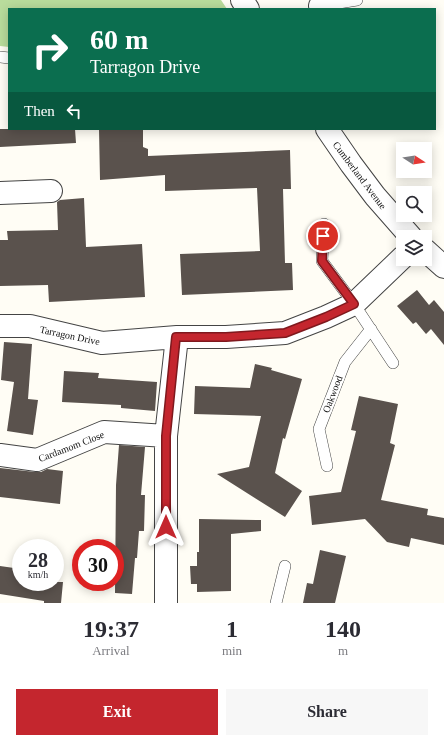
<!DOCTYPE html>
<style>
body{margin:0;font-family:Georgia,serif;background:#f7f7f7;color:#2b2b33;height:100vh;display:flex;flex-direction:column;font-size:15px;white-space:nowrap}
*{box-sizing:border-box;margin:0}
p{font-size:13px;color:#7c7c81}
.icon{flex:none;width:22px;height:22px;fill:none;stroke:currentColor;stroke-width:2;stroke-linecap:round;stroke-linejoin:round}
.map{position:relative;height:603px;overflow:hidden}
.panel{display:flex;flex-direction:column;background:#fff;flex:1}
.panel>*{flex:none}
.banner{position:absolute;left:8px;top:8px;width:428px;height:122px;border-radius:0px;box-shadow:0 2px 10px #0003;background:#0b6e4f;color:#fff;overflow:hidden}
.needle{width:26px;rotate:102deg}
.controls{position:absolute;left:396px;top:142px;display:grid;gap:8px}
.controls a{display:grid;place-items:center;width:36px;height:36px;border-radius:0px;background:#fff;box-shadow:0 2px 10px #0003;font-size:20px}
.speed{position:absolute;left:12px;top:539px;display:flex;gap:8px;font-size:20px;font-weight:700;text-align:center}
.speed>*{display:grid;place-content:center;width:52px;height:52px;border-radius:50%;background:#fff;box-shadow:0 2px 10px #0003;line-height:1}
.speed small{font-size:10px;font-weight:400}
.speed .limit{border:6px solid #d22;background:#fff;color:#111}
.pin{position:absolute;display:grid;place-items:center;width:34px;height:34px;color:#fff;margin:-17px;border:2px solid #fff;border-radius:50%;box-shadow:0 1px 4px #0007}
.me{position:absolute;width:44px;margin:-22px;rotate:0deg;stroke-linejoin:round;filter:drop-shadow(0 0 3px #0008)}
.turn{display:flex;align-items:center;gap:14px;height:84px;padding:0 16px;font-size:18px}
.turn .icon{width:52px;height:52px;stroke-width:2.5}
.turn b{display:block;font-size:28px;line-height:34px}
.then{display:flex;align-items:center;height:38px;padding:0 16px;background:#0003;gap:8px;font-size:15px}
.eta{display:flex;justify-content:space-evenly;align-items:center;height:68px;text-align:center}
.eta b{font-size:24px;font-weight:700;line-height:28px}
.cta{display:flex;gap:8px;margin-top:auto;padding:8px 16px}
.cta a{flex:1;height:46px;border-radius:0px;background:#c4262e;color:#fff;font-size:16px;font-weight:700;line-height:46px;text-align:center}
.cta a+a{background:#f7f7f7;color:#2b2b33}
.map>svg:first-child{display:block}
.forest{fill:#b9dc9c}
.building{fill:#5a524d}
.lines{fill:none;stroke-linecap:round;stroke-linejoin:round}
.service-casing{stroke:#444;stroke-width:12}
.minor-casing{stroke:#444;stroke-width:24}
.tertiary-casing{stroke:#444;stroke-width:24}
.service{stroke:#fff;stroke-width:11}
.minor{stroke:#fff;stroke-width:22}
.tertiary{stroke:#fff;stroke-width:22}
.route-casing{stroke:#7f191e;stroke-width:10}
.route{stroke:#c4262e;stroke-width:7}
.labels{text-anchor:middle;stroke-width:4;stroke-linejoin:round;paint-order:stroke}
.street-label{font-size:10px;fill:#111;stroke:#fff}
</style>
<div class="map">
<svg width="444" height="603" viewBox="0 0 444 603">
<rect width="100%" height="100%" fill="#fffdf5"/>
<path class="forest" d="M 0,0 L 221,0 L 227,9 L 9,9 L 9,47 L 0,46 Z"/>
<path class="building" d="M 0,129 L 75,129 L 76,143 L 0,147 Z
M 99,129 L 143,129 L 143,147 L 148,149 L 148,156 L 290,150 L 291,189 L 283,189 L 285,263 L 292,263 L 293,290 L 182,295 L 180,254 L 260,251 L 257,188 L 165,191 L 165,175 L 100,180 Z
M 84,198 L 86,247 L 142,244 L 145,297 L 49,302 L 48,285 L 0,286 L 0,240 L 8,240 L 7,231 L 58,230 L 57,202 L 60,200 Z
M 417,290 L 429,305 L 434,300 L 444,312 L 444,345 L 431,329 L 426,334 L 416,322 L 413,324 L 397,306 Z
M 4,342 L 32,344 L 28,399 L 38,400 L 33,435 L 7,431 L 14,382 L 1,380 Z
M 255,364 L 272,368 L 271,370 L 302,379 L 285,439 L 283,438 L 275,473 L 302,491 L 285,517 L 217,474 L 249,467 L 261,416 L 194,414 L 195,386 L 250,388 Z
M 64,371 L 99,373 L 98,378 L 157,382 L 155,411 L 121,408 L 121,405 L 62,402 Z
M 359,396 L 398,404 L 390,443 L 395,445 L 381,500 L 428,509 L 427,515 L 444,518 L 444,545 L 411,538 L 409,547 L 387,542 L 365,519 L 312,525 L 309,496 L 341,492 L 356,431 L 351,430 Z
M 119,445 L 145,447 L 141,495 L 145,495 L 144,531 L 139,531 L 137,558 L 135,558 L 132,594 L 115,593 L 116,485 Z
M 0,468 L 35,472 L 41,472 L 47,469 L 63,471 L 60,504 L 0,497 Z
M 199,519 L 261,520 L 261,531 L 231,534 L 231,591 L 197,592 L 197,584 L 191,584 L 190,566 L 197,566 L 197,552 L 199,552 Z
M 320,550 L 346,556 L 335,603 L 303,603 L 307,583 L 313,584 Z
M 0,566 L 21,569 L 21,582 L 63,582 L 61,603 L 44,603 L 44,601 L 0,594 Z"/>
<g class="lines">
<defs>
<path id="service" d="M 320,6 L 357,0
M 0,57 L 9,58
M 324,224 L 322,261 L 354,304 L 393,363
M 327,466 L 319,429 L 345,362 L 371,329
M 276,603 L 285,566"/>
<path id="minor" d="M 320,6 L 322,9
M 0,193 L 51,191
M 0,326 L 30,326 L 102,343 L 177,337 L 226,337 L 285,333 L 326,317 L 354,304 L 403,257
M 0,455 L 37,460 L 104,432 L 166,436
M 166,603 L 166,436 L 177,337"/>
<path id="tertiary" d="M 242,0 L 248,9
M 327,129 L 351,164 L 375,196 L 411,237
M 425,250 L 444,267"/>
</defs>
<use href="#service" class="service-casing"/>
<use href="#minor" class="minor-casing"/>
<use href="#tertiary" class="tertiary-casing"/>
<use href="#service" class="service"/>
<use href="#minor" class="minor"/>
<use href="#tertiary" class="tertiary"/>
</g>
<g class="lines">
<defs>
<path id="route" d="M 166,527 L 166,436 L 176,337 L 226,337 L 285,333 L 326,317 L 354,304 L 322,261 L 323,236"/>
</defs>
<use href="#route" class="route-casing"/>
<use href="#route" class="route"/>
</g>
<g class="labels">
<g class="street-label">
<text transform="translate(360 175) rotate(53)" y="4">Cumberland Avenue</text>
<text transform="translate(70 335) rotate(12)" y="4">Tarragon Drive</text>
<text transform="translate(332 394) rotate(-69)" y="4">Oakwood</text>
<text transform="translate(71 446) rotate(-21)" y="4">Cardamom Close</text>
</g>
</g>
</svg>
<div class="controls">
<a><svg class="needle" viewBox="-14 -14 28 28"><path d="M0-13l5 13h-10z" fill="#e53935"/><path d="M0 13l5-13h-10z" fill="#7c7c81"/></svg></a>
<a><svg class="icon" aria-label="search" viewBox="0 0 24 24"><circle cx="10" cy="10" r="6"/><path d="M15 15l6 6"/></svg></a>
<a><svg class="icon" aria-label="layers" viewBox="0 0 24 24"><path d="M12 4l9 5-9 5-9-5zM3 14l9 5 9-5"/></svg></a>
</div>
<div class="speed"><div>28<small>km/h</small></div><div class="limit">30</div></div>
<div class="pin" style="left:323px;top:236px;background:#d93025"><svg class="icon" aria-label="arrive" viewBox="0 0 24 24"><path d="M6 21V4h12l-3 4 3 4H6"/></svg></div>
<svg class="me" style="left:166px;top:527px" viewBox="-20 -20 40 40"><path d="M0-17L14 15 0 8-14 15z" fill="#c4262e" stroke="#fff" stroke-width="4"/></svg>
<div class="banner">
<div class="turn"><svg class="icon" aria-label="right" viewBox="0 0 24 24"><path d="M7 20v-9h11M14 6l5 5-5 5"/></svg><div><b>60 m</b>Tarragon Drive</div></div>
<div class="then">Then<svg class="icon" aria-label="left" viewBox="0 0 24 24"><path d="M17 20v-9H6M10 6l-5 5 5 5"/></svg></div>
</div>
</div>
<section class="panel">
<div class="eta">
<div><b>19:37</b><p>Arrival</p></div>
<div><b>1</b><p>min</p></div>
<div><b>140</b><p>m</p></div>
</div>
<div class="cta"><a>Exit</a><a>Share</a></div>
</section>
